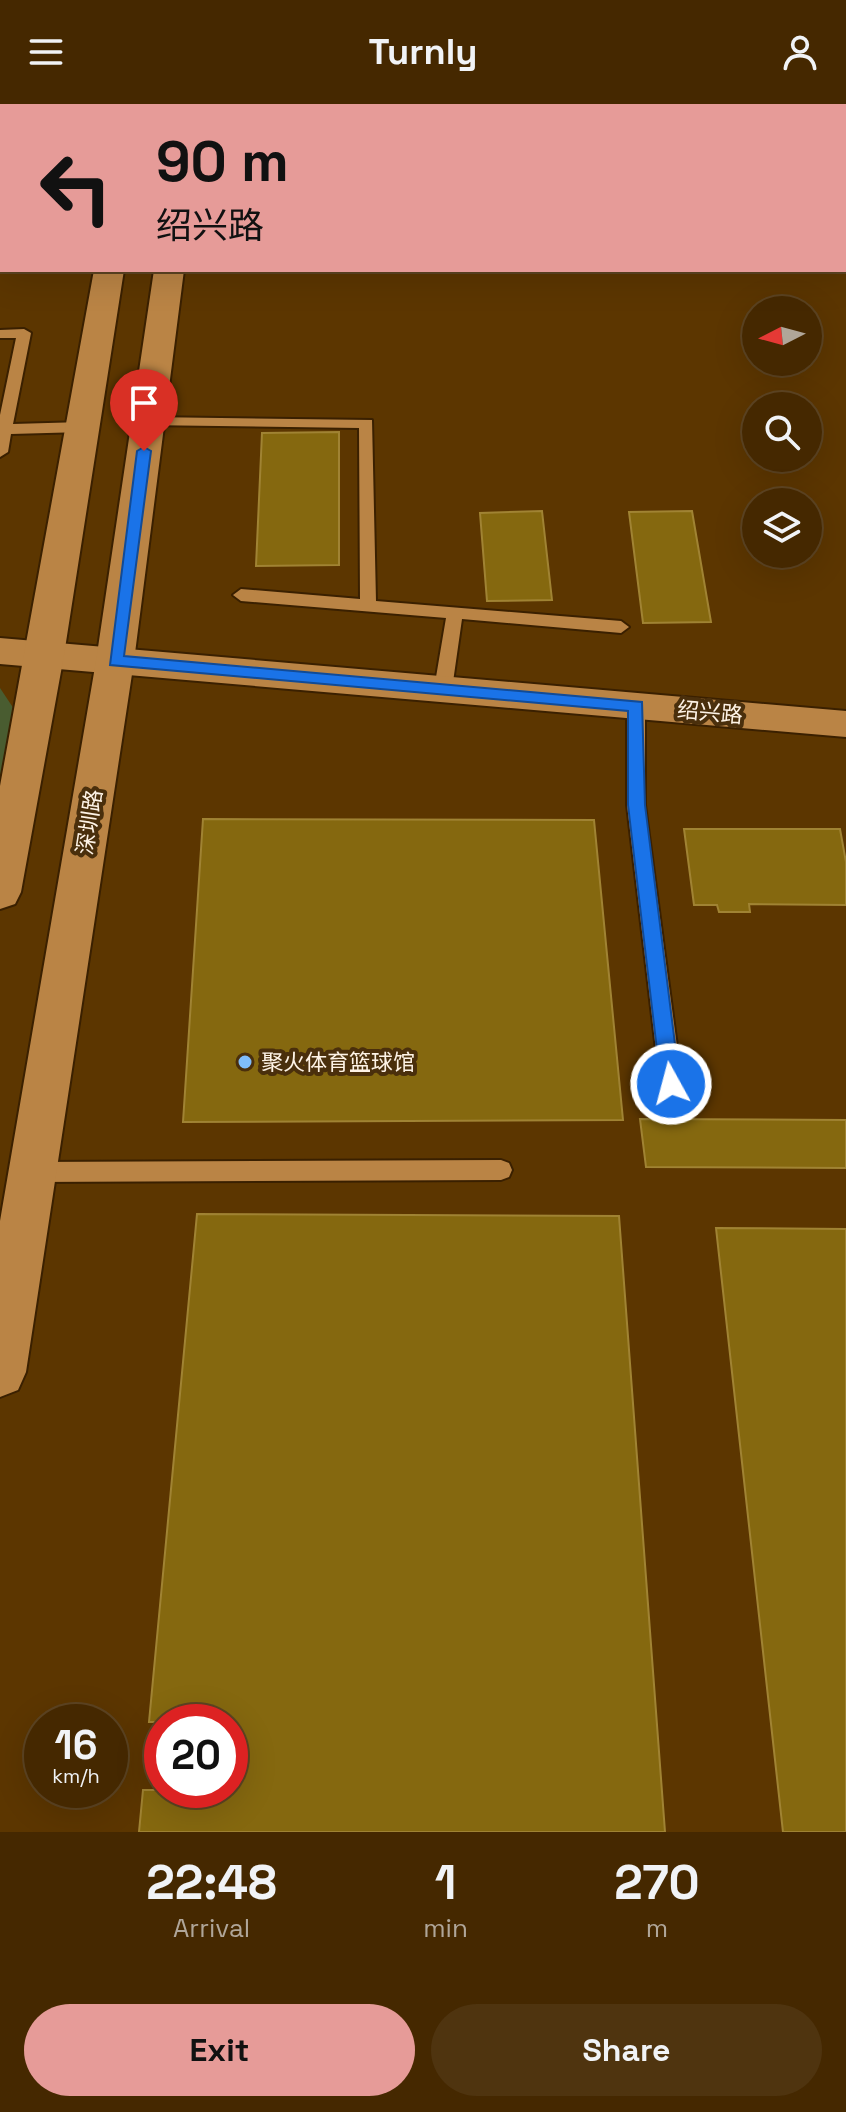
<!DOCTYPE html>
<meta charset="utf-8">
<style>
body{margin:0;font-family:"Space Grotesk","Noto Sans SC",sans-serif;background:#4f340f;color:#f1f3f6;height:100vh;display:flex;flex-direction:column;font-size:30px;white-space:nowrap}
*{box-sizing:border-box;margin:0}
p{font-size:26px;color:#b0a699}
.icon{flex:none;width:44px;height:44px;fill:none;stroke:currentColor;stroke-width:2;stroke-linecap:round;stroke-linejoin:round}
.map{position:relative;height:1728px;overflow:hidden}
.drawer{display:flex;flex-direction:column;background:#452800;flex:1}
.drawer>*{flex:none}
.guide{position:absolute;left:0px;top:0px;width:846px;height:168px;box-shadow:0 8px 32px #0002,0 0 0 2px #5d4422;background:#e69b98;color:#111;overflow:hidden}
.needle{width:52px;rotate:264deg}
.fabs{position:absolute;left:742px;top:192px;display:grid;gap:16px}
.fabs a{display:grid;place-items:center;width:80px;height:80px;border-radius:50%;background:#452800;box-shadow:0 8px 32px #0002,0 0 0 2px #5d4422;font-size:40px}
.speed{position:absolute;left:24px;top:1600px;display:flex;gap:16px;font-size:40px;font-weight:700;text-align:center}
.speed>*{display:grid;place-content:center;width:104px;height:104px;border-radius:50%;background:#452800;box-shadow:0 8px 32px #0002,0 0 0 2px #5d4422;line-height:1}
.speed small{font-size:20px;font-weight:400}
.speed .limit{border:12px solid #d22;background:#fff;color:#111}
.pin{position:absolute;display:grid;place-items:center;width:68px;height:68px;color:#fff;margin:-82px -34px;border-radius:50% 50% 50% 0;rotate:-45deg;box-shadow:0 0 8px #0007}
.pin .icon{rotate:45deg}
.me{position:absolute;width:88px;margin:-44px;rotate:353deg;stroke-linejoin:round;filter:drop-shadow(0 0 6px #0008)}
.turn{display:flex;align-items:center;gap:28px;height:168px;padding:0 24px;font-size:36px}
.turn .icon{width:104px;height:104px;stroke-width:2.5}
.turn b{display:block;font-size:56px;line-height:68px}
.eta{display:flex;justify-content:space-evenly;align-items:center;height:136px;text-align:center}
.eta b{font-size:48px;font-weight:600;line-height:56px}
.cta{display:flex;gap:16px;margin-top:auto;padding:16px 24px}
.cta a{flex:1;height:92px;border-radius:48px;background:#e69b98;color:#111;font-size:32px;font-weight:600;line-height:92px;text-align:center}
.cta a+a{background:#4f340f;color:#f1f3f6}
header{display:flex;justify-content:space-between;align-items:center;height:104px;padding:0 24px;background:#452800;font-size:36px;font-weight:600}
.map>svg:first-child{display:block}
.green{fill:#495c30}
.building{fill:#85680f;stroke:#a08333;stroke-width:2}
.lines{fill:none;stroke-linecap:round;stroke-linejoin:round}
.lane-casing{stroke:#3a2000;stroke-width:4}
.street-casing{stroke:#3a2000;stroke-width:4}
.secondary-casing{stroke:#3a2000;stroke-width:4}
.lane{fill:#ba8445;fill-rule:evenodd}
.street{fill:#ba8445;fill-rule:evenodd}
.secondary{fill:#ba8445;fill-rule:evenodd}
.route{fill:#1a73e8;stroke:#114b97;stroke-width:2}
.poi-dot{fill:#7fbdfa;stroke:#4a2f0c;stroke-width:3}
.labels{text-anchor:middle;stroke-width:8;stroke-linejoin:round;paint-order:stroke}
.street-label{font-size:22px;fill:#fef3e6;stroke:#4a2f0c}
.poi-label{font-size:22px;fill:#fef3e6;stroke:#4a2f0c;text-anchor:start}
</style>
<header><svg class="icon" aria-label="menu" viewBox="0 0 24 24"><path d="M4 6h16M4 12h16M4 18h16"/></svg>Turnly<svg class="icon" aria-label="person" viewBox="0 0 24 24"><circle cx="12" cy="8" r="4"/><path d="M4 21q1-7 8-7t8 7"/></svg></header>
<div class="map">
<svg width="846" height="1728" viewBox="0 0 846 1728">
<rect width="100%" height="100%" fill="#5c3600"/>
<path class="green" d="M 0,584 L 14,605 L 0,680 Z"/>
<path class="building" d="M 339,328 L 339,461 L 256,462 L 262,329 Z
M 542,407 L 552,496 L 487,497 L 480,409 Z
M 692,407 L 711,518 L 643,519 L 629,408 Z
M 203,715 L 594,716 L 623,1016 L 183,1018 Z
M 684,725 L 840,725 L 846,758 L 846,801 L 749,800 L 750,808 L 719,808 L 717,801 L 694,801 Z
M 640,1015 L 846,1016 L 846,1064 L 646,1063 Z
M 197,1110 L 619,1112 L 665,1728 L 139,1728 L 143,1686 L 230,1686 L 230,1618 L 149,1618 Z
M 716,1124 L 846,1125 L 846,1728 L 783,1728 Z"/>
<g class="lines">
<defs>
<path id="lane" d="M 323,0 L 337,0 L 322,2 Z
M 0,96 L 2,96 L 2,104 L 0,104 Z
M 24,225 L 31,229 L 13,320 L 83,318 L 91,323 L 83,328 L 11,330 L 8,348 L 0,353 L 0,311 L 16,234 L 0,234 L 0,226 Z
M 148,313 L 372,316 L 376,497 L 621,517 L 629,523 L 621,529 L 462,515 L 452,585 L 443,591 L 437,589 L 434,585 L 446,514 L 241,497 L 233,491 L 241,485 L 360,495 L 359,324 L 143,321 L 140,318 Z
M 636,596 L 645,602 L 645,701 L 682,980 L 678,986 L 671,989 L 664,986 L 660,980 L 627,701 L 627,602 Z
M 501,1056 L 509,1059 L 512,1066 L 509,1073 L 501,1076 L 32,1078 L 24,1075 L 21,1068 L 24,1061 L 32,1058 Z"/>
<path id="street" d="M 82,0 L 111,0 L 81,2 Z
M 0,7 L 2,7 L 2,23 L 0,23 Z
M 0,534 L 846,607 L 846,633 L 0,560 Z"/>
<path id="secondary" d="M 123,0 L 151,0 L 122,2 Z
M 179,0 L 207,0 L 178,2 Z
M 94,166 L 124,166 L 64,551 L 21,788 L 15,800 L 0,805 L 0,682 Z
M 154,166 L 184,166 L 134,557 L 26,1268 L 18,1286 L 0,1293 L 0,1117 L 96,557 Z"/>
</defs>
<use href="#lane" class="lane-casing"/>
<use href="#street" class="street-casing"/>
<use href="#secondary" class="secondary-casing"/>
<use href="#lane" class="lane"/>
<use href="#street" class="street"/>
<use href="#secondary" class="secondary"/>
</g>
<path class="route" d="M 144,343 L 151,347 L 124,552 L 642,598 L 645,701 L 680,980 L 678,986 L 664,986 L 661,980 L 628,701 L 628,607 L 110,561 L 137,347 Z"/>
<circle class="poi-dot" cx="245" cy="958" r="8"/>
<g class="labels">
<g class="street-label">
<text transform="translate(710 608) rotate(5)" y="8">绍兴路</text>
<text transform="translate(89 718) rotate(-81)" y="8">深圳路</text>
</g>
<g class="poi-label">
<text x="261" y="966">聚火体育篮球馆</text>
</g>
</g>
</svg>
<div class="fabs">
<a><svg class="needle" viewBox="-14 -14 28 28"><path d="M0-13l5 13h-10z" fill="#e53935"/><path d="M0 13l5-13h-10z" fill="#b0a699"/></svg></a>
<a><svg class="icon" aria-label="search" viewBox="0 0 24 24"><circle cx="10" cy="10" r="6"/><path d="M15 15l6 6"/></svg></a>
<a><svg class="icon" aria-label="layers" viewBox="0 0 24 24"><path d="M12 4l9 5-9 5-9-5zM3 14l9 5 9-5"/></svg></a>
</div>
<div class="speed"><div>16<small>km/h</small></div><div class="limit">20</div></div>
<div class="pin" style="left:144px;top:347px;background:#d93025"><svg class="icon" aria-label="arrive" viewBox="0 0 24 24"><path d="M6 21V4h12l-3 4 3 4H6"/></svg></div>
<svg class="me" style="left:671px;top:980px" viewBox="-20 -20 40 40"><circle r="17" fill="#1a73e8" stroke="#fff" stroke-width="3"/><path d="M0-11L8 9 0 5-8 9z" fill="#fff"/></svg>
<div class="guide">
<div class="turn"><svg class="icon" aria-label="left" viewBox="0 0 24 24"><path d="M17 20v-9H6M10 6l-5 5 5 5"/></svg><div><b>90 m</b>绍兴路</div></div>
</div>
</div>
<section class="drawer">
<div class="eta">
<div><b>22:48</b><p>Arrival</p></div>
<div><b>1</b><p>min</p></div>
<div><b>270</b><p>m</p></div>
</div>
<div class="cta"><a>Exit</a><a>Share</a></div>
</section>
